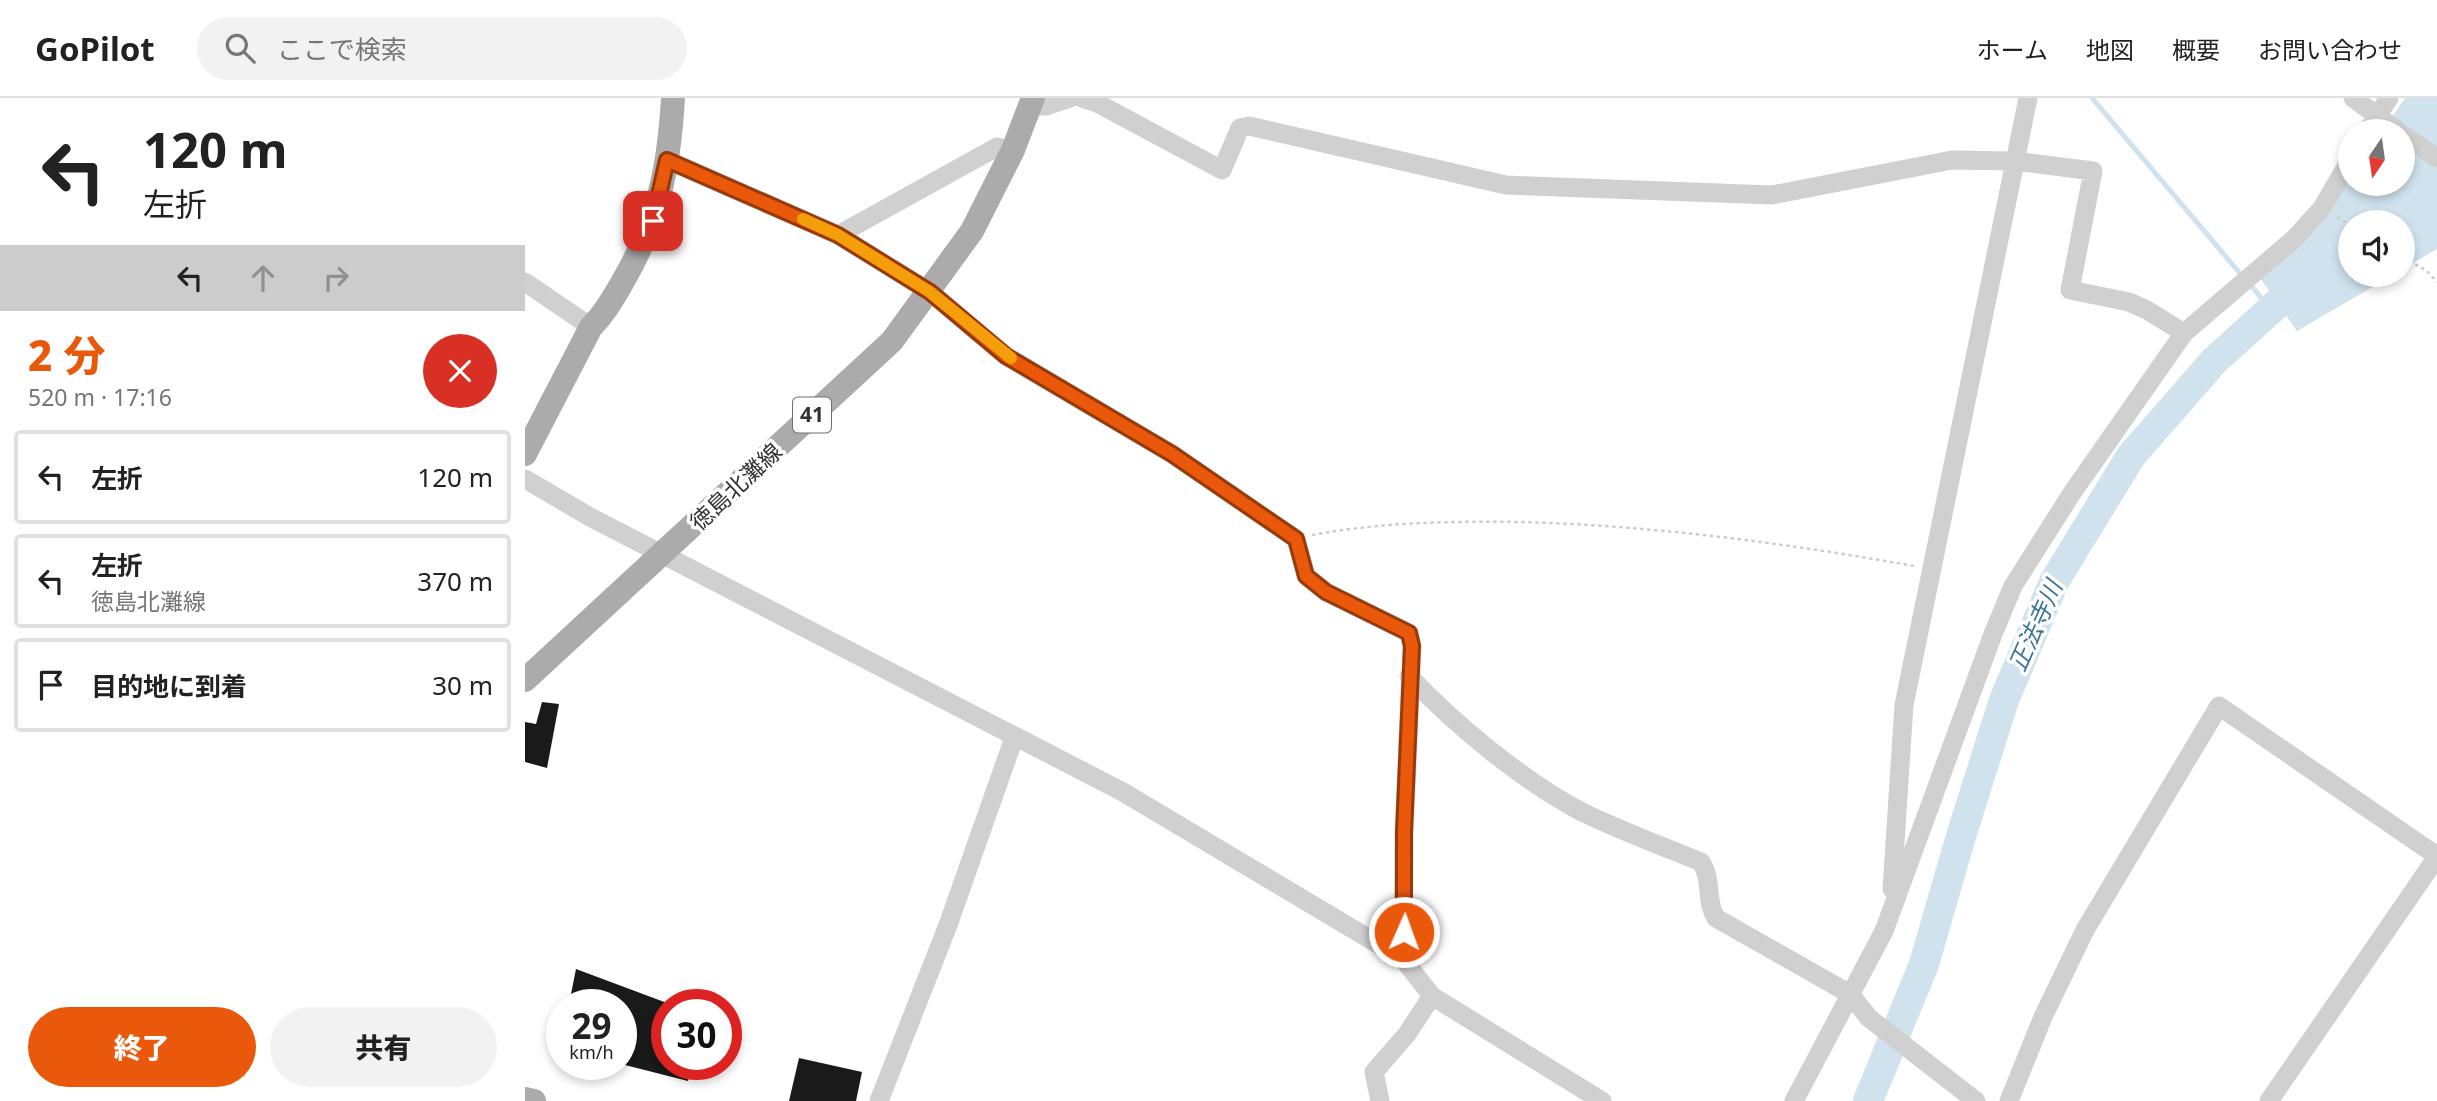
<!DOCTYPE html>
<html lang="ja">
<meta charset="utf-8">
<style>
body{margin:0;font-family:"Noto Sans","Noto Sans JP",sans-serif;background:#f2f2f2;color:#222;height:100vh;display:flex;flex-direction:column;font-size:26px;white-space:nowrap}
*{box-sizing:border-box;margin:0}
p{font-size:23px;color:#767676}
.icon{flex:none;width:38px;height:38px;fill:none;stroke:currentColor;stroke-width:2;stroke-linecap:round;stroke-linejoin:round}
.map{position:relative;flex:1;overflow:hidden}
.panel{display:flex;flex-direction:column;background:#fff;width:525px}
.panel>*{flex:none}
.top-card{background:#fff;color:#222;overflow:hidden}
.needle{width:46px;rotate:193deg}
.fabs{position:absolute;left:1813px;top:21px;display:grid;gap:14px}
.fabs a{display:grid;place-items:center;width:77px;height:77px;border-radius:50%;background:#fff;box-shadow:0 4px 10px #0003;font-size:35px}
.speed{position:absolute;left:21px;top:891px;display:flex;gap:14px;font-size:35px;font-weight:700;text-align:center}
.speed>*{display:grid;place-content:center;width:91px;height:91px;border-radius:50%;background:#fff;box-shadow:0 4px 10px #0003;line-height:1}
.speed small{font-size:18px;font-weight:400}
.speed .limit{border:10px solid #d22;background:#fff;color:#111}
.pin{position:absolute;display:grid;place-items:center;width:60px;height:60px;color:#fff;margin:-30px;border-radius:14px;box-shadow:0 4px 10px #0006}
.me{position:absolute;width:77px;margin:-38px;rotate:2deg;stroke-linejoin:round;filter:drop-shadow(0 0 5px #0008)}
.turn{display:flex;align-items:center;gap:24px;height:147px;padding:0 28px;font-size:32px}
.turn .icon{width:91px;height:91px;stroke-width:2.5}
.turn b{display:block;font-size:49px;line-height:60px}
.lanes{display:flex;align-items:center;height:66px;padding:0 28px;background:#0003;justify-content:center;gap:35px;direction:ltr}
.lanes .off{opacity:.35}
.round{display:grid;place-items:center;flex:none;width:74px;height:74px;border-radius:37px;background:#f2f2f2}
.overview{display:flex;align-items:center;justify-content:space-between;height:119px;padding:0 28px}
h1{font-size:42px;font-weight:800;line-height:52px;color:#ea580c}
.primary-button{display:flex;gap:14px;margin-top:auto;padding:14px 28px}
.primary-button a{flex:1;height:80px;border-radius:42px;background:#ea580c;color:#fff;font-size:28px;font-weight:800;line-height:80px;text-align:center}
.primary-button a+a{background:#f2f2f2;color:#222}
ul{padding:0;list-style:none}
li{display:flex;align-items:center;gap:21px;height:94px;margin:0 14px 10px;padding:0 14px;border:4px solid #e0e0e0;border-radius:7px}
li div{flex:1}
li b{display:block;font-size:26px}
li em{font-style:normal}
header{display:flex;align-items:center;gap:42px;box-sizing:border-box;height:98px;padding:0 35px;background:#fff;border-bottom:2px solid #e0e0e0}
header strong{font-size:33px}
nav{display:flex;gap:38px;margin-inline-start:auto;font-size:24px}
.search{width:490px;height:63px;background:#f2f2f2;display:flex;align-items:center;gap:18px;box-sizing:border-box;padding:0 24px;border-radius:38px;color:#767676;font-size:26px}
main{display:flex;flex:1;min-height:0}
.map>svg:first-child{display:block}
.water{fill:#cfe2ee}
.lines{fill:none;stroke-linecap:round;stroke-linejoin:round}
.stream{stroke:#cfe2ee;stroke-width:5}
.river{stroke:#cfe2ee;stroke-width:30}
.building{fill:#1a1a1a}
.path{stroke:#cdcdcd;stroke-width:2.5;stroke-dasharray:3.5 3.5;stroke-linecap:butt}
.minor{stroke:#d0d0d0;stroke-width:19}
.major{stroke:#ababab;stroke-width:24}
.route-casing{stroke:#983908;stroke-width:18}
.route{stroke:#ea580c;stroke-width:12}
.slow{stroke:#f59e0b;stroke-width:12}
.labels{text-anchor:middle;stroke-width:7;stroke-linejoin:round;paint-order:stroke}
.shield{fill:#fff;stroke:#707070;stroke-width:2}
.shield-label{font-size:21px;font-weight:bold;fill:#333}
.street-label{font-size:23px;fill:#333;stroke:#fff}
.water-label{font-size:24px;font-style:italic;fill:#3f7597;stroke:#fff}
</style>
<header>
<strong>GoPilot</strong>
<div class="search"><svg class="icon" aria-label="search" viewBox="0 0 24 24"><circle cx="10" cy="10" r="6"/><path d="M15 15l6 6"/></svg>ここで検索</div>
<nav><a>ホーム</a><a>地図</a><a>概要</a><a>お問い合わせ</a></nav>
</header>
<main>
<section class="panel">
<div class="top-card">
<div class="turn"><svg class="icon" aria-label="left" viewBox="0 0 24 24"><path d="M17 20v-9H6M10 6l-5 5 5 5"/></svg><div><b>120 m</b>左折</div></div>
<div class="lanes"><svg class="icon" aria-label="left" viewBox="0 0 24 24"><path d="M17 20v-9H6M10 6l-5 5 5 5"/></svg><svg class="icon off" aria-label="ahead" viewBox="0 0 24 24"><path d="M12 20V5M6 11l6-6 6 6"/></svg><svg class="icon off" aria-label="right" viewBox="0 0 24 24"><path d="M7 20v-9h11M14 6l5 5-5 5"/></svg></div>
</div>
<div class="overview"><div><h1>2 分</h1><p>520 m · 17:16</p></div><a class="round" style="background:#d93025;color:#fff"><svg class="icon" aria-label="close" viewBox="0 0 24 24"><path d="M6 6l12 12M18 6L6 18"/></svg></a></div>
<ul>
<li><svg class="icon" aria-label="left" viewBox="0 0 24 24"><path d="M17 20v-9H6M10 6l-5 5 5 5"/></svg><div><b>左折</b></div><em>120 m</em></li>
<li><svg class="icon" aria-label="left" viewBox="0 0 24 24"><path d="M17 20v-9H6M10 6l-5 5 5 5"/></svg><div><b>左折</b><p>徳島北灘線</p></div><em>370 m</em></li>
<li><svg class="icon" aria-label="arrive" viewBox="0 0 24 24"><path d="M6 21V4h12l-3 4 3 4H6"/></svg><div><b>目的地に到着</b></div><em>30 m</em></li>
</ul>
<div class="primary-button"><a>終了</a><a>共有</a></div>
</section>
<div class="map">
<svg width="1912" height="1003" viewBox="0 0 1912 1003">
<rect width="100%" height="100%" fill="#fff"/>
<path class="water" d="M 1880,0 L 1912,0 L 1912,151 L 1878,171 L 1878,124 L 1825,124 L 1825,177 L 1868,177 L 1772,233 L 1735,180 L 1825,76 L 1825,86 L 1878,86 L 1878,33 L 1858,33 Z"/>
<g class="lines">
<path class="stream" d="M 1567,0 L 1718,179
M 1725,186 L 1745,211"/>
<path class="river" d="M 1343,1003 L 1399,866 L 1436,738 L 1479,602 L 1529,484 L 1606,358 L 1689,263 L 1825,140"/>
</g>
<path class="building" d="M 17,604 L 34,606 L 22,670 L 0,664 L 0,624 L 11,626 Z
M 51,871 L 142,905 L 142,966 L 167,966 L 163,983 L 96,966 L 96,906 L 44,906 Z
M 274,960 L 337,974 L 331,1003 L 264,1003 Z"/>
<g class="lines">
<path class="path" d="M 1812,119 L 1825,127
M 1878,159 L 1902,173 L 1912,184
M 787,437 C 858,424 927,423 999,424 C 1130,428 1260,445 1389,468"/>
<path class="minor" d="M 557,0 L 572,5 L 697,72 L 715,30 L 724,28 L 981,87 L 1247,97 L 1427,62 L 1489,63 L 1568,73 L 1545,192 L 1604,204 L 1622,212 L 1659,235
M 1828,0 L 1873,33
M 505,8 L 521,8 L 545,0
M 1842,33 L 1864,0
M 1878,37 L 1912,60
M 142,62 L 313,137 L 405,194 L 481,258 L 647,356 L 771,441 L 781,478 L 801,494 L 884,535 L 887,548 L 879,734 L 878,861
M 313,137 L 472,49 L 488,52
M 0,184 L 66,229
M 0,381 L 65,419 L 598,694 L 878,861 L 907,898 L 1077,1003
M 884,578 C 930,627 998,683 1057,714 C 1096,733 1137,748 1176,764 C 1188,782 1180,803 1191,820 L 1325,896 L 1344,920 L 1451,1003
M 1367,791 L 1379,607 L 1503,0
M 354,1003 L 423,827 L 489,640
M 855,1003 L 849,974 L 882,936 L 907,898
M 1269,1003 L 1359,833 L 1468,536 L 1488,488 L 1547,395 L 1659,235 L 1769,141 L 1797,110 L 1825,62
M 1484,1003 L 1518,919 L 1560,832 L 1694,608 L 1912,758
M 1744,1003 L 1912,759"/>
<path class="major" d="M 0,356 L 66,229 C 79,216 87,202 97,185 C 133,123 144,71 148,0
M 0,582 L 367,243 L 447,133 L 488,52 L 508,0
M 0,1001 L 9,1003"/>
</g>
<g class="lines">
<defs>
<path id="route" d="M 128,123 L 142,62 L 313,137 L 405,194 L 481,258 L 647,356 L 771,441 L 781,478 L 801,494 L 884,535 L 887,548 L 879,734 L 879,834"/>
</defs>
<use href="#route" class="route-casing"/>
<use href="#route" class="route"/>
<path class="slow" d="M 278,121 L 313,137 L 405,194 L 486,260"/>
</g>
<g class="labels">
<rect class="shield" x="268" y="299.5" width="38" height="35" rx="5"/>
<g class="shield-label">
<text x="287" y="324">41</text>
</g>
<g class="street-label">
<text transform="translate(211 389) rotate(-43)" y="8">徳島北灘線</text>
</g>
<g class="water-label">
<text transform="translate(1511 528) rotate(-66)" y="8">正法寺川</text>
</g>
</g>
</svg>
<div class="fabs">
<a><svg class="needle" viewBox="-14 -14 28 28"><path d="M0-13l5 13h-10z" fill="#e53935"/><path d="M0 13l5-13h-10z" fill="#767676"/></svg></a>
<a><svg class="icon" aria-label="sound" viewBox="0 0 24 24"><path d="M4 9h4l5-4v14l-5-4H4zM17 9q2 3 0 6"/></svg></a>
</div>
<div class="speed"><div>29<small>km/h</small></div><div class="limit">30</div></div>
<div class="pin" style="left:128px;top:123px;background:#d93025"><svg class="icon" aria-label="arrive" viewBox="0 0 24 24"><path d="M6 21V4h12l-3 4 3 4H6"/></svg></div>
<svg class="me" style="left:879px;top:834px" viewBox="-20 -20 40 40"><circle r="17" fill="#ea580c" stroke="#fff" stroke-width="3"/><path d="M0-11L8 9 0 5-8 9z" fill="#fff"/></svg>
</div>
</main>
